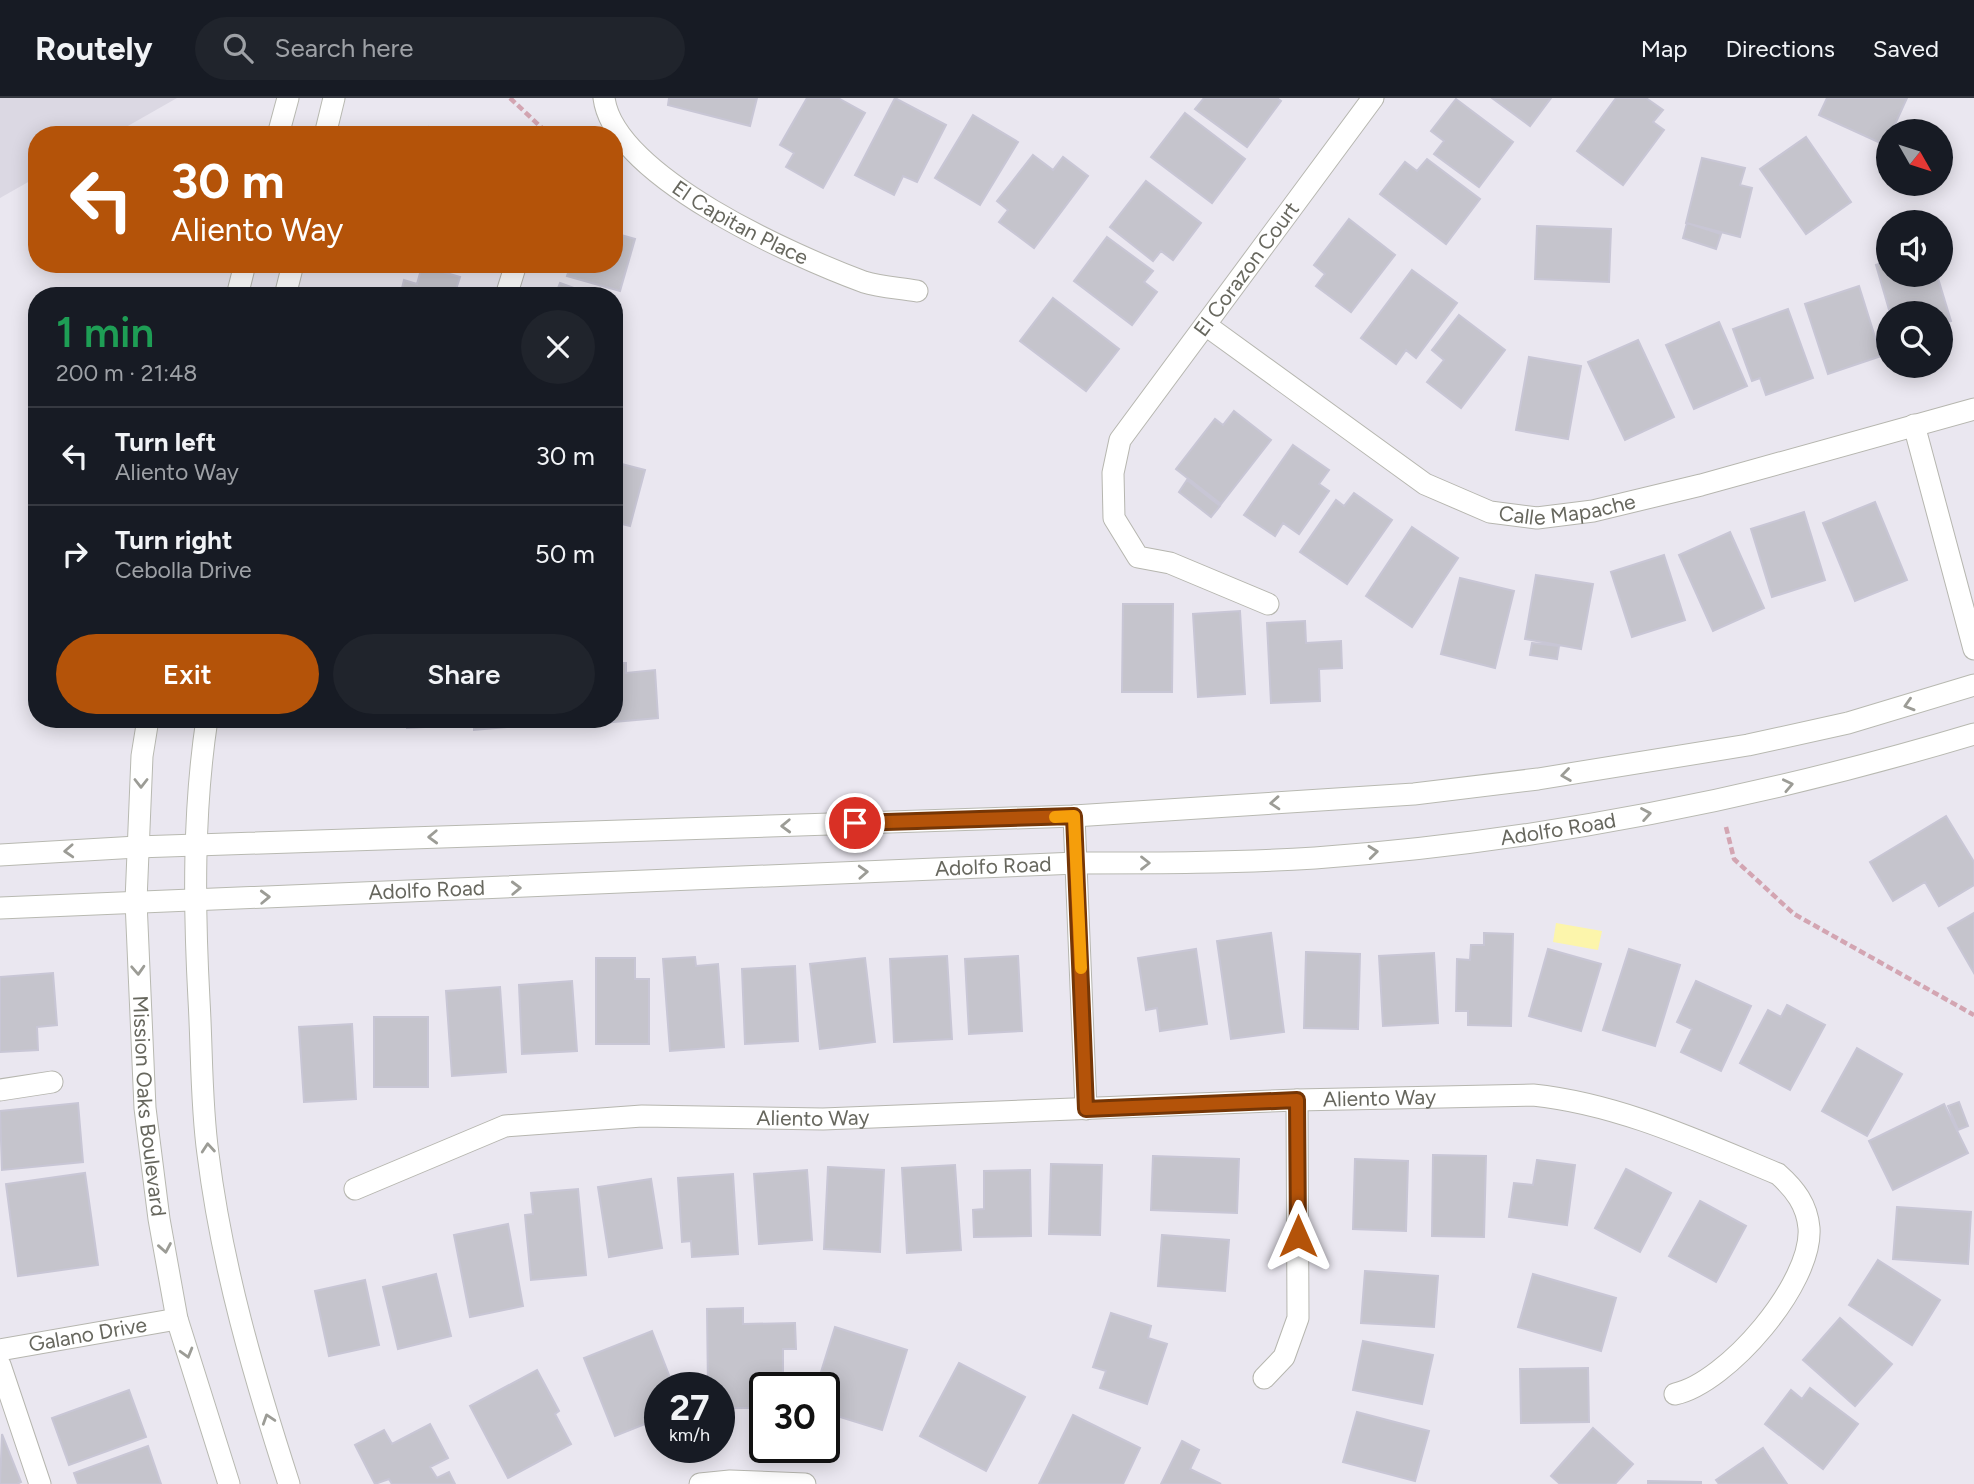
<!DOCTYPE html>
<meta charset="utf-8">
<style>
body{margin:0;font-family:Figtree,sans-serif;background:#20242c;color:#f1f3f6;height:100vh;display:flex;flex-direction:column;font-size:26px;white-space:nowrap}
*{box-sizing:border-box;margin:0}
p{font-size:23px;color:#9ea1a6}
.icon{flex:none;width:38px;height:38px;fill:none;stroke:currentColor;stroke-width:2;stroke-linecap:round;stroke-linejoin:round}
.map{position:relative;flex:1;overflow:hidden}
.panel{position:absolute;left:28px;top:189px;width:595px;height:441px;display:flex;flex-direction:column;background:#171b24;border-radius:28px;box-shadow:0 4px 18px #0003}
.panel>*{flex:none}
.guide{position:absolute;left:28px;top:28px;width:595px;height:147px;border-radius:28px;box-shadow:0 4px 18px #0003;background:#b45309;color:#fff;overflow:hidden}
.needle{width:46px;rotate:129deg}
.tools{position:absolute;left:1876px;top:21px;display:grid;gap:14px}
.tools a{display:grid;place-items:center;width:77px;height:77px;border-radius:50%;background:#171b24;box-shadow:0 4px 18px #0003;font-size:35px}
.speed{position:absolute;left:644px;top:1274px;display:flex;gap:14px;font-size:35px;font-weight:700;text-align:center}
.speed>*{display:grid;place-content:center;width:91px;height:91px;border-radius:50%;background:#171b24;box-shadow:0 4px 18px #0003;line-height:1}
.speed small{font-size:18px;font-weight:400}
.speed .limit{border:4px solid #111;border-radius:10px;background:#fff;color:#111}
.pin{position:absolute;display:grid;place-items:center;width:60px;height:60px;color:#fff;margin:-30px;border:4px solid #fff;border-radius:50%;box-shadow:0 2px 7px #0007}
.me{position:absolute;width:77px;margin:-38px;rotate:0deg;stroke-linejoin:round;filter:drop-shadow(0 0 5px #0008)}
.turn{display:flex;align-items:center;gap:24px;height:147px;padding:0 28px;font-size:32px}
.turn .icon{width:91px;height:91px;stroke-width:2.5}
.turn b{display:block;font-size:49px;line-height:60px}
.round{display:grid;place-items:center;flex:none;width:74px;height:74px;border-radius:37px;background:#20242c}
.overview{display:flex;align-items:center;justify-content:space-between;height:119px;padding:0 28px}
h1{font-size:42px;font-weight:600;line-height:52px;color:#1e9e55}
.button{display:flex;gap:14px;margin-top:auto;padding:14px 28px}
.button a{flex:1;height:80px;border-radius:42px;background:#b45309;color:#fff;font-size:28px;font-weight:600;line-height:80px;text-align:center}
.button a+a{background:#20242c;color:#f1f3f6}
ul{padding:0;list-style:none}
li{display:flex;align-items:center;gap:21px;height:98px;padding:0 28px;border-top:2px solid #363941}
li div{flex:1}
li b{display:block;font-size:26px}
li em{font-style:normal}
header{display:flex;align-items:center;gap:42px;box-sizing:border-box;height:98px;padding:0 35px;background:#171b24;border-bottom:2px solid #363941}
header strong{font-size:33px}
nav{display:flex;gap:38px;margin-inline-start:auto;font-size:24px}
.search{width:490px;height:63px;background:#20242c;display:flex;align-items:center;gap:18px;box-sizing:border-box;padding:0 24px;border-radius:38px;color:#9ea1a6;font-size:26px}
.map>svg:first-child{display:block}
.education{fill:#dbd8e3}
.water{fill:#fcf5ab}
.building{fill:#c5c4cc;stroke:#c8c6d5;stroke-width:2}
.lines{fill:none;stroke-linecap:round;stroke-linejoin:round}
.street-casing{stroke:#b6b6af;stroke-width:23}
.secondary-casing{stroke:#b8b9b1;stroke-width:23}
.path{stroke:#d3a5b2;stroke-width:4.5;stroke-dasharray:7 3.5;stroke-linecap:butt}
.street{stroke:#fff;stroke-width:21}
.secondary{stroke:#fff;stroke-width:21}
.oneway{stroke:#9c9c96}
.route-casing{stroke:#753606;stroke-width:18}
.route{stroke:#b45309;stroke-width:12}
.slow{stroke:#f59e0b;stroke-width:12}
.labels{text-anchor:middle;stroke-width:6;stroke-linejoin:round;paint-order:stroke}
.street-label{font-size:21px;fill:#67675e;stroke:#fff}
</style>
<header>
<strong>Routely</strong>
<div class="search"><svg class="icon" aria-label="search" viewBox="0 0 24 24"><circle cx="10" cy="10" r="6"/><path d="M15 15l6 6"/></svg>Search here</div>
<nav><a>Map</a><a>Directions</a><a>Saved</a></nav>
</header>
<div class="map">
<svg width="1974" height="1386" viewBox="0 0 1974 1386">
<rect width="100%" height="100%" fill="#eae7f0"/>
<path class="education" d="M 0,0 L 177,0 L 112,37 L 37,37 L 37,79 L 0,100 Z"/>
<path class="water" d="M 1556,825 L 1602,833 L 1598,852 L 1553,844 Z"/>
<path class="building" d="M 669,0 L 757,0 L 750,28 L 668,7 Z
M 807,0 L 838,0 L 865,15 L 823,90 L 786,69 L 794,55 L 780,47 Z
M 895,0 L 946,27 L 917,84 L 903,78 L 894,97 L 855,77 Z
M 1204,0 L 1277,0 L 1281,3 L 1247,49 L 1195,11 Z
M 1492,0 L 1551,0 L 1530,28 Z
M 1616,0 L 1646,0 L 1663,12 L 1653,24 L 1664,32 L 1623,87 L 1577,53 Z
M 1827,0 L 1907,0 L 1892,33 L 1888,33 L 1885,47 L 1819,17 Z
M 1456,1 L 1513,44 L 1479,89 L 1434,56 L 1444,43 L 1431,33 Z
M 1185,15 L 1245,61 L 1212,105 L 1151,59 Z
M 973,17 L 1018,44 L 980,107 L 935,80 Z
M 429,29 L 454,37 L 427,37 Z
M 1806,39 L 1851,104 L 1806,136 L 1760,71 Z
M 1033,57 L 1053,72 L 1063,59 L 1088,78 L 1034,150 L 999,124 L 1008,112 L 997,103 Z
M 1702,60 L 1745,70 L 1740,87 L 1752,90 L 1740,139 L 1686,125 Z
M 1427,61 L 1480,101 L 1446,146 L 1380,96 L 1405,64 L 1417,73 Z
M 1146,83 L 1201,125 L 1173,162 L 1161,153 L 1153,163 L 1110,129 Z
M 1349,121 L 1395,157 L 1351,214 L 1316,188 L 1325,176 L 1314,167 Z
M 1687,125 L 1721,136 L 1716,151 L 1683,140 Z
M 1537,128 L 1611,131 L 1609,184 L 1535,181 Z
M 614,135 L 635,141 L 620,193 L 567,178 L 571,166 L 614,166 Z
M 1107,139 L 1153,173 L 1144,184 L 1157,194 L 1132,227 L 1074,183 Z
M 1888,163 L 1888,177 L 1937,177 L 1951,223 L 1941,226 L 1941,215 L 1890,215 L 1876,167 Z
M 422,168 L 460,179 L 454,198 L 400,198 L 404,182 L 417,186 Z
M 1412,172 L 1457,205 L 1416,260 L 1406,252 L 1396,266 L 1361,240 Z
M 560,185 L 596,198 L 555,198 Z
M 1859,188 L 1881,258 L 1828,276 L 1805,206 Z
M 1053,200 L 1119,251 L 1086,293 L 1020,243 Z
M 1788,211 L 1813,280 L 1766,297 L 1760,280 L 1752,283 L 1733,231 Z
M 1459,217 L 1505,252 L 1461,310 L 1427,284 L 1444,262 L 1432,252 Z
M 1719,224 L 1747,288 L 1694,311 L 1666,247 Z
M 1638,242 L 1674,319 L 1625,342 L 1588,264 Z
M 1529,259 L 1581,268 L 1568,341 L 1516,332 Z
M 1234,313 L 1271,342 L 1221,406 L 1176,371 L 1215,321 L 1223,327 Z
M 1293,347 L 1329,372 L 1319,386 L 1329,393 L 1299,436 L 1283,425 L 1275,438 L 1244,417 Z
M 614,364 L 645,372 L 630,428 L 614,424 Z
M 1187,382 L 1220,408 L 1211,419 L 1179,394 Z
M 1354,395 L 1392,422 L 1347,486 L 1300,454 L 1336,402 L 1344,408 Z
M 1875,404 L 1907,482 L 1855,503 L 1823,425 Z
M 1804,414 L 1825,482 L 1772,499 L 1751,431 Z
M 1412,429 L 1458,460 L 1412,529 L 1366,498 Z
M 1730,434 L 1764,510 L 1713,533 L 1679,457 Z
M 1664,457 L 1685,522 L 1632,539 L 1611,474 Z
M 1536,477 L 1593,486 L 1581,551 L 1525,541 Z
M 1460,480 L 1514,493 L 1495,570 L 1441,556 Z
M 1123,506 L 1173,506 L 1172,594 L 1122,594 Z
M 1240,513 L 1245,596 L 1198,599 L 1193,516 Z
M 1305,523 L 1306,545 L 1341,543 L 1342,570 L 1319,571 L 1320,603 L 1271,605 L 1267,525 Z
M 1532,545 L 1559,548 L 1557,561 L 1530,557 Z
M 614,565 L 626,565 L 626,575 L 655,572 L 658,620 L 603,625 L 603,621 L 614,621 Z
M 407,621 L 462,621 L 462,627 L 407,630 Z
M 474,621 L 528,621 L 528,627 L 474,632 Z
M 534,621 L 587,621 L 587,628 L 534,624 Z
M 1946,718 L 1974,764 L 1974,787 L 1939,808 L 1925,784 L 1893,803 L 1870,764 Z
M 1974,815 L 1974,875 L 1948,830 Z
M 1271,835 L 1284,934 L 1231,941 L 1217,843 Z
M 1484,835 L 1513,836 L 1511,928 L 1468,927 L 1468,913 L 1456,913 L 1457,861 L 1470,862 L 1471,847 L 1484,847 Z
M 1196,851 L 1207,926 L 1160,933 L 1157,910 L 1146,912 L 1138,860 Z
M 1548,851 L 1601,866 L 1581,933 L 1529,918 Z
M 1629,851 L 1680,867 L 1655,948 L 1603,932 Z
M 1306,854 L 1360,856 L 1358,931 L 1304,930 Z
M 1434,855 L 1438,925 L 1383,928 L 1379,858 Z
M 947,858 L 952,941 L 894,944 L 890,861 Z
M 1018,858 L 1022,933 L 969,936 L 965,861 Z
M 695,859 L 696,868 L 718,866 L 724,949 L 670,953 L 663,861 Z
M 596,860 L 635,860 L 635,881 L 649,881 L 649,946 L 596,946 Z
M 865,860 L 875,944 L 820,951 L 810,866 Z
M 795,868 L 798,943 L 745,946 L 742,871 Z
M 53,875 L 57,927 L 37,929 L 38,952 L 0,954 L 0,879 Z
M 572,883 L 577,953 L 522,956 L 519,887 Z
M 1696,883 L 1751,908 L 1721,973 L 1681,954 L 1692,931 L 1677,924 Z
M 500,889 L 506,974 L 452,978 L 446,893 Z
M 1787,907 L 1825,927 L 1790,992 L 1740,965 L 1768,912 L 1781,919 Z
M 374,919 L 428,919 L 428,989 L 374,989 Z
M 352,926 L 356,1001 L 304,1004 L 299,929 Z
M 1857,950 L 1902,976 L 1867,1038 L 1822,1013 Z
M 1959,1004 L 1968,1028 L 1958,1032 L 1948,1008 Z
M 78,1005 L 83,1064 L 2,1072 L 0,1013 Z
M 1944,1006 L 1968,1055 L 1893,1092 L 1869,1043 Z
M 1433,1057 L 1486,1058 L 1484,1139 L 1432,1138 Z
M 1153,1058 L 1239,1061 L 1237,1115 L 1151,1112 Z
M 1355,1061 L 1408,1063 L 1406,1133 L 1353,1131 Z
M 1537,1062 L 1575,1067 L 1567,1127 L 1509,1119 L 1514,1085 L 1533,1087 Z
M 1051,1066 L 1102,1067 L 1100,1137 L 1049,1136 Z
M 955,1067 L 961,1152 L 907,1155 L 902,1070 Z
M 828,1069 L 884,1072 L 880,1154 L 824,1151 Z
M 1626,1071 L 1671,1095 L 1640,1154 L 1595,1130 Z
M 807,1072 L 812,1142 L 759,1146 L 754,1076 Z
M 1030,1072 L 1031,1138 L 974,1139 L 973,1112 L 984,1111 L 984,1073 Z
M 85,1075 L 98,1167 L 18,1178 L 6,1086 Z
M 733,1076 L 738,1156 L 692,1159 L 691,1143 L 682,1144 L 678,1080 Z
M 651,1081 L 662,1150 L 609,1159 L 598,1089 Z
M 578,1091 L 586,1177 L 531,1182 L 525,1117 L 533,1116 L 531,1095 Z
M 1700,1103 L 1746,1128 L 1716,1184 L 1669,1158 Z
M 1897,1109 L 1971,1114 L 1968,1166 L 1893,1161 Z
M 508,1126 L 523,1208 L 470,1219 L 454,1137 Z
M 1162,1137 L 1229,1142 L 1225,1193 L 1158,1188 Z
M 1878,1162 L 1940,1202 L 1912,1247 L 1849,1207 Z
M 1365,1173 L 1438,1178 L 1434,1229 L 1361,1225 Z
M 436,1176 L 451,1238 L 398,1251 L 383,1189 Z
M 1533,1176 L 1616,1200 L 1601,1253 L 1518,1229 Z
M 365,1182 L 379,1247 L 329,1258 L 315,1193 Z
M 743,1210 L 743,1226 L 795,1225 L 796,1251 L 783,1251 L 783,1290 L 765,1290 L 765,1310 L 719,1310 L 719,1290 L 708,1290 L 707,1211 Z
M 1111,1215 L 1151,1228 L 1148,1240 L 1167,1246 L 1147,1306 L 1100,1290 L 1106,1273 L 1093,1269 Z
M 1840,1220 L 1892,1266 L 1855,1308 L 1803,1262 Z
M 835,1229 L 907,1252 L 882,1332 L 824,1314 L 824,1290 L 816,1290 Z
M 652,1233 L 674,1290 L 660,1290 L 660,1320 L 615,1338 L 584,1260 Z
M 1363,1243 L 1433,1257 L 1422,1306 L 1353,1292 Z
M 959,1265 L 1025,1299 L 986,1373 L 920,1338 Z
M 1588,1270 L 1589,1324 L 1521,1325 L 1520,1271 Z
M 537,1272 L 559,1313 L 555,1316 L 571,1346 L 508,1380 L 470,1308 Z
M 1810,1290 L 1858,1326 L 1823,1371 L 1765,1326 L 1791,1292 L 1802,1301 Z
M 129,1292 L 146,1339 L 69,1367 L 52,1320 Z
M 1357,1314 L 1429,1333 L 1415,1383 L 1343,1364 Z
M 1073,1317 L 1140,1350 L 1123,1386 L 1039,1386 Z
M 430,1326 L 448,1360 L 430,1369 L 437,1380 L 449,1374 L 455,1386 L 392,1386 L 389,1381 L 375,1386 L 355,1347 L 384,1332 L 392,1346 Z
M 1593,1330 L 1633,1366 L 1615,1386 L 1560,1386 L 1551,1378 Z
M 2,1336 L 21,1384 L 17,1386 L 0,1386 Z
M 1182,1343 L 1199,1352 L 1190,1371 L 1221,1386 L 1161,1386 Z
M 148,1348 L 161,1386 L 78,1386 L 74,1375 Z
M 1763,1350 L 1787,1386 L 1719,1386 L 1716,1382 Z
M 1648,1383 L 1701,1384 L 1701,1386 L 1648,1386 Z"/>
<g class="lines">
<defs>
<g id="street">
<path id="s1" d="M 604,0 C 614,79 796,159 864,184 C 880,189 900,190 917,193"/>
<path d="M 506,198 L 516,166"/>
<path id="s2" d="M 1207,228 L 1425,386 L 1490,414 L 1537,420 L 1593,413 L 1701,387 L 1974,311"/>
<path d="M 1914,327 L 1974,551"/>
<path id="s3" d="M 1268,506 L 1170,465 L 1138,459 L 1114,420 L 1113,375 L 1120,342 L 1373,0"/>
<path d="M 1074,718 L 1086,1011"/>
<path d="M 0,992 L 52,984"/>
<path id="s4" d="M 355,1091 L 505,1028 L 642,1018 L 823,1021 L 1297,1002 L 1533,997 C 1619,1006 1698,1043 1778,1076 C 1795,1091 1807,1107 1809,1130 C 1813,1185 1727,1285 1675,1296"/>
<path id="s5" d="M 0,1252 L 177,1221"/>
<path d="M 0,1267 L 40,1386"/>
<path d="M 1264,1280 L 1284,1259 L 1298,1220 L 1297,1002"/>
<path d="M 700,1386 L 730,1383 L 805,1386"/>
</g>
<g id="secondary">
<path d="M 278,37 L 288,0"/>
<path d="M 325,37 L 334,0"/>
<path d="M 237,198 L 245,166"/>
<path d="M 285,198 L 293,166"/>
<path id="s6" d="M 148,621 L 142,658 L 136,803 L 145,1010 L 159,1121 L 177,1221 L 229,1386"/>
<path d="M 207,621 C 193,713 194,809 199,902 C 202,953 201,1006 208,1056 C 222,1169 254,1278 289,1386"/>
<path d="M 0,757 L 137,749 L 1074,718 L 1414,696 L 1538,681 L 1748,647 L 1848,625 L 1974,587"/>
<path id="s7" d="M 0,810 L 1077,765 C 1157,765 1236,765 1315,760 C 1538,744 1760,700 1974,636"/>
</g>
</defs>
<use href="#street" class="street-casing"/>
<use href="#secondary" class="secondary-casing"/>
<path class="path" d="M 510,0 L 543,31 L 569,37
M 1726,729 L 1734,761 L 1794,816 L 1974,917"/>
<use href="#street" class="street"/>
<use href="#secondary" class="secondary"/>
</g>
<defs><path id="oneway-chevron" d="M-2-3.5L2.5 0L-2 3.5" fill="none" stroke-width="1.6" stroke-linecap="round" stroke-linejoin="round" transform="scale(1.75)"/></defs>
<g class="oneway">
<use href="#oneway-chevron" transform="translate(1909 607) rotate(163)"/>
<use href="#oneway-chevron" transform="translate(1566 677) rotate(172)"/>
<use href="#oneway-chevron" transform="translate(141 685) rotate(90)"/>
<use href="#oneway-chevron" transform="translate(1788 687) rotate(-12)"/>
<use href="#oneway-chevron" transform="translate(1275 705) rotate(176)"/>
<use href="#oneway-chevron" transform="translate(1646 716) rotate(-10)"/>
<use href="#oneway-chevron" transform="translate(786 728) rotate(178)"/>
<use href="#oneway-chevron" transform="translate(433 739) rotate(178)"/>
<use href="#oneway-chevron" transform="translate(69 753) rotate(177)"/>
<use href="#oneway-chevron" transform="translate(1373 754) rotate(-6)"/>
<use href="#oneway-chevron" transform="translate(1145 765)"/>
<use href="#oneway-chevron" transform="translate(863 774) rotate(-3)"/>
<use href="#oneway-chevron" transform="translate(516 790) rotate(-2)"/>
<use href="#oneway-chevron" transform="translate(265 799) rotate(-2)"/>
<use href="#oneway-chevron" transform="translate(138 872) rotate(87)"/>
<use href="#oneway-chevron" transform="translate(208 1050) rotate(-95)"/>
<use href="#oneway-chevron" transform="translate(165 1150) rotate(80)"/>
<use href="#oneway-chevron" transform="translate(187 1255) rotate(74)"/>
<use href="#oneway-chevron" transform="translate(268 1321) rotate(-108)"/>
</g>
<g class="lines">
<defs>
<path id="route" d="M 855,725 L 1074,718 L 1086,1011 L 1297,1002 L 1298,1138"/>
</defs>
<use href="#route" class="route-casing"/>
<use href="#route" class="route"/>
<path class="slow" d="M 1055,719 L 1074,718 L 1081,870"/>
</g>
<g class="labels">
<g class="street-label">
<text dy="7" stroke="none"><textPath href="#s1" startOffset="191">El Capitan Place</textPath></text>
<text dy="7" stroke="none"><textPath href="#s3" startOffset="476">El Corazon Court</textPath></text>
<text dy="7" stroke="none"><textPath href="#s2" startOffset="418">Calle Mapache</textPath></text>
<text dy="7" stroke="none"><textPath href="#s7" startOffset="1561">Adolfo Road</textPath></text>
<text dy="7" stroke="none"><textPath href="#s7" startOffset="994">Adolfo Road</textPath></text>
<text dy="7" stroke="none"><textPath href="#s7" startOffset="427">Adolfo Road</textPath></text>
<text dy="7" stroke="none"><textPath href="#s4" startOffset="1038">Aliento Way</textPath></text>
<text dy="7" stroke="none"><textPath href="#s6" startOffset="388">Mission Oaks Boulevard</textPath></text>
<text dy="7" stroke="none"><textPath href="#s4" startOffset="471">Aliento Way</textPath></text>
<text dy="7" stroke="none"><textPath href="#s5" startOffset="89">Galano Drive</textPath></text>
</g>
</g>
</svg>
<div class="tools">
<a><svg class="needle" viewBox="-14 -14 28 28"><path d="M0-13l5 13h-10z" fill="#e53935"/><path d="M0 13l5-13h-10z" fill="#9ea1a6"/></svg></a>
<a><svg class="icon" aria-label="sound" viewBox="0 0 24 24"><path d="M4 9h4l5-4v14l-5-4H4zM17 9q2 3 0 6"/></svg></a>
<a><svg class="icon" aria-label="search" viewBox="0 0 24 24"><circle cx="10" cy="10" r="6"/><path d="M15 15l6 6"/></svg></a>
</div>
<div class="speed"><div>27<small>km/h</small></div><div class="limit">30</div></div>
<div class="pin" style="left:855px;top:725px;background:#d93025"><svg class="icon" aria-label="arrive" viewBox="0 0 24 24"><path d="M6 21V4h12l-3 4 3 4H6"/></svg></div>
<svg class="me" style="left:1298px;top:1138px" viewBox="-20 -20 40 40"><path d="M0-17L14 15 0 8-14 15z" fill="#b45309" stroke="#fff" stroke-width="4"/></svg>
<div class="guide">
<div class="turn"><svg class="icon" aria-label="left" viewBox="0 0 24 24"><path d="M17 20v-9H6M10 6l-5 5 5 5"/></svg><div><b>30 m</b>Aliento Way</div></div>
</div>
<section class="panel">
<div class="overview"><div><h1>1 min</h1><p>200 m · 21:48</p></div><a class="round"><svg class="icon" aria-label="close" viewBox="0 0 24 24"><path d="M6 6l12 12M18 6L6 18"/></svg></a></div>
<ul>
<li><svg class="icon" aria-label="left" viewBox="0 0 24 24"><path d="M17 20v-9H6M10 6l-5 5 5 5"/></svg><div><b>Turn left</b><p>Aliento Way</p></div><em>30 m</em></li>
<li><svg class="icon" aria-label="right" viewBox="0 0 24 24"><path d="M7 20v-9h11M14 6l5 5-5 5"/></svg><div><b>Turn right</b><p>Cebolla Drive</p></div><em>50 m</em></li>
</ul>
<div class="button"><a>Exit</a><a>Share</a></div>
</section>
</div>
